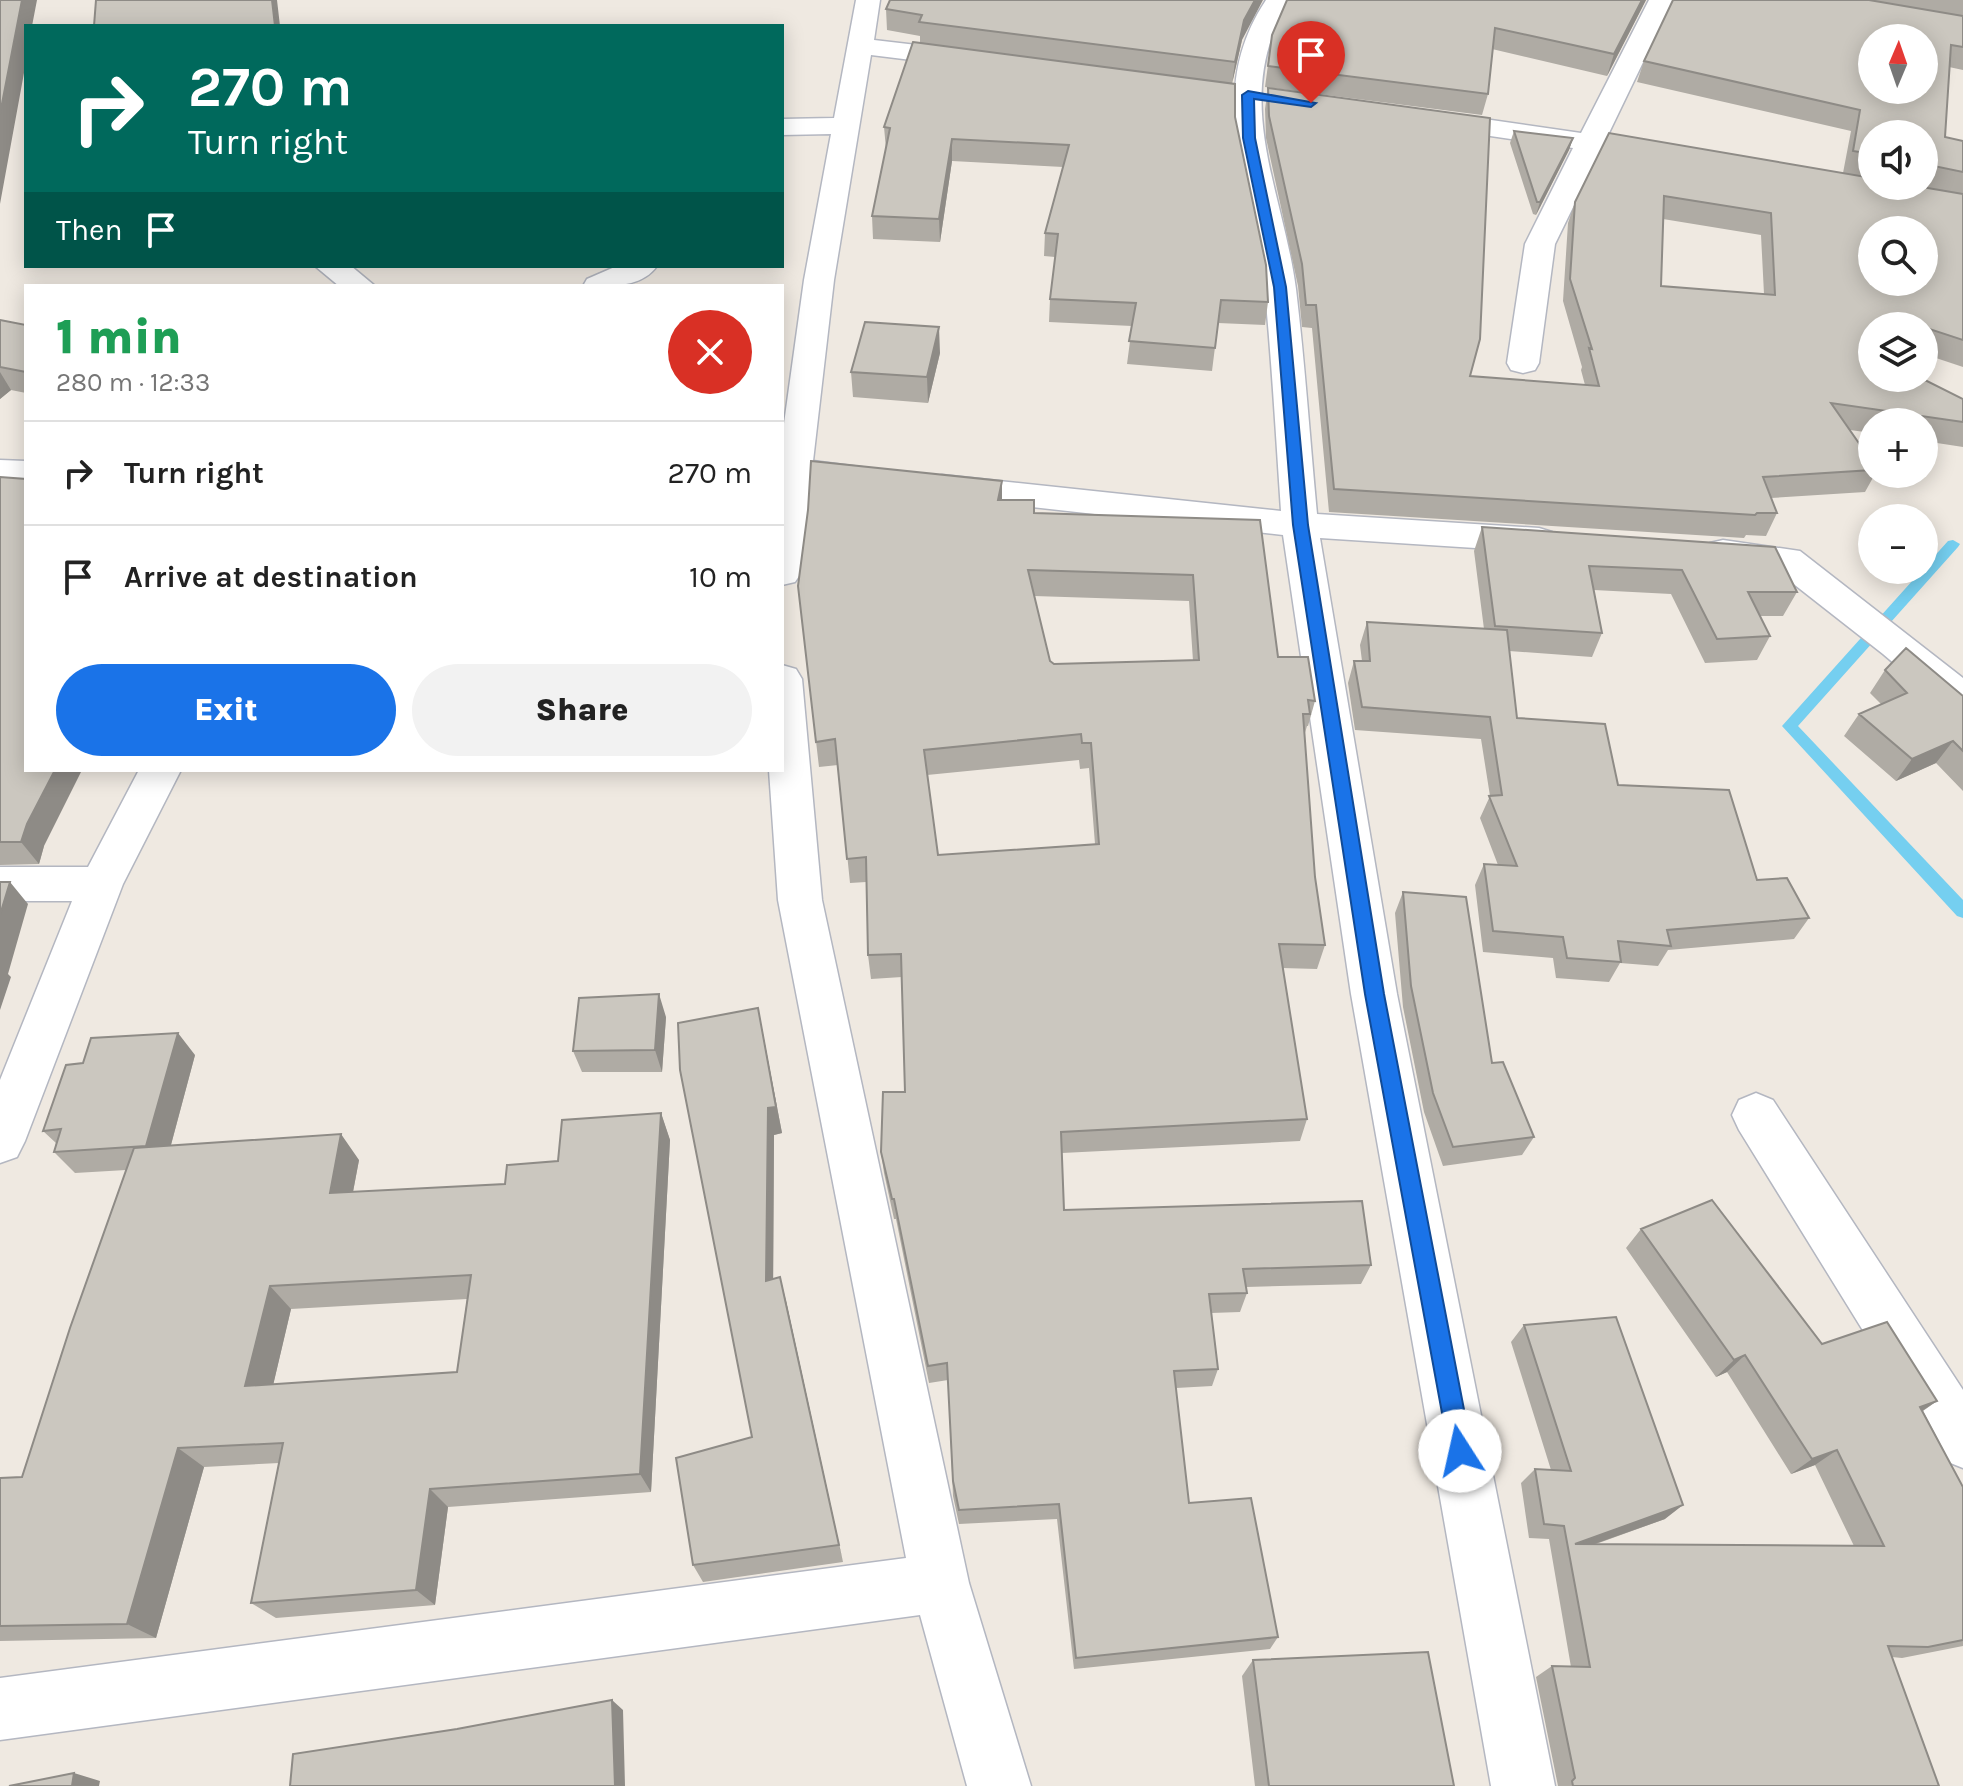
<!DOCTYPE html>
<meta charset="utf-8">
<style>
body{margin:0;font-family:Karla,sans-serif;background:#f2f2f2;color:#222;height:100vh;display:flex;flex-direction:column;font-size:30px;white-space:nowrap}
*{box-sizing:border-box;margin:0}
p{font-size:26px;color:#767676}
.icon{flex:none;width:44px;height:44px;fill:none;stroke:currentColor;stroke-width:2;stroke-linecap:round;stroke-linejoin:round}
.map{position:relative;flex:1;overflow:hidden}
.side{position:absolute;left:24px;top:284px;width:760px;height:488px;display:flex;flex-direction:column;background:#fff;border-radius:0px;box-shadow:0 4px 20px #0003}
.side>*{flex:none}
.banner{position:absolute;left:24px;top:24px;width:760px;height:244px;border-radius:0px;box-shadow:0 4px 20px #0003;background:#00695c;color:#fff;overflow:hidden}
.needle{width:52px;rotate:2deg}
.fabs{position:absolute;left:1858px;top:24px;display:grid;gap:16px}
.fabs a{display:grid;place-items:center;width:80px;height:80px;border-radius:50%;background:#fff;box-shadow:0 4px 20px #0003;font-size:40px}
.pin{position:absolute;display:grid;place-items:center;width:68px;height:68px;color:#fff;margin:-82px -34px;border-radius:50% 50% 50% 0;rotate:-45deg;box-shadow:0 0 8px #0007}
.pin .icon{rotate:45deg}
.me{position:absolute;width:88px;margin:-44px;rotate:350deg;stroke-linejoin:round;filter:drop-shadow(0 0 6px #0008)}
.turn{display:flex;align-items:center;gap:28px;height:168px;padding:0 32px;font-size:36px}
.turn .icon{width:104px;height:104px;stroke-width:2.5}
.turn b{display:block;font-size:56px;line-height:68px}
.then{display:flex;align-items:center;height:76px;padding:0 32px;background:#0003;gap:16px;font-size:30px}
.round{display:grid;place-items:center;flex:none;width:84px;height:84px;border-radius:42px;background:#f2f2f2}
.summary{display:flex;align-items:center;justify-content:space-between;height:136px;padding:0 32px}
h1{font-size:48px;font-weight:800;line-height:60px;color:#1e9e55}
.action{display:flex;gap:16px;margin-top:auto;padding:16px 32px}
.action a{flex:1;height:92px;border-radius:48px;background:#1a73e8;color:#fff;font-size:32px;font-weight:800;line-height:92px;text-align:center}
.action a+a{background:#f2f2f2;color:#222}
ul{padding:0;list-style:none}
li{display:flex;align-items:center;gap:24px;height:104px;padding:0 32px;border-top:2px solid #e0e0e0}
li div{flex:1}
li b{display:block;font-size:30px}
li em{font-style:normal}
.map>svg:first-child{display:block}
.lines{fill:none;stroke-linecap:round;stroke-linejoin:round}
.stream{fill:#75cff0;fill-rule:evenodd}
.minor-casing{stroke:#b4b7c1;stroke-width:3}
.minor{fill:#fff;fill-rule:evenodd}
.wall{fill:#afaba4;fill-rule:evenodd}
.shaded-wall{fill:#8e8b86}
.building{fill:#cbc7bf;stroke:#8e8b86;stroke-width:2;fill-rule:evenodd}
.route{fill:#1a73e8;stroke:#114b97;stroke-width:2}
</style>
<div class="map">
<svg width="1963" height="1786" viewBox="0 0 1963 1786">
<rect width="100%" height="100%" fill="#efe9e1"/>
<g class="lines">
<path class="stream" d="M 1953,540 L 1960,544 L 1958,547 L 1798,726 L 1963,900 L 1963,918 L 1957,916 L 1782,726 L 1948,541 Z"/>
<defs>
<path id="minor" d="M 856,0 L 880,0 L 874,40 L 968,51 L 977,53 L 981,59 L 977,65 L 968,67 L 871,55 L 834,280 L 813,461 L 882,470 L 888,478 L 882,486 L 870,489 L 811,483 L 801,573 L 795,582 L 782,585 L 782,438 L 804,280 L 831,134 L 782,135 L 782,119 L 834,118 Z
M 1266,0 L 1290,0 C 1229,97 1283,189 1296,289 C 1305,364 1310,440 1317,514 L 1539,528 L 1552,532 L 1557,540 L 1552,548 L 1539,552 L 1320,538 L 1397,994 L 1555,1786 L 1491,1786 L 1351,994 L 1283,535 L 942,497 L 930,494 L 924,486 L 930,478 L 942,475 L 1281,511 C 1276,438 1272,364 1265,291 C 1255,188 1201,98 1266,0 Z
M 1649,0 L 1673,0 L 1607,137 L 1672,147 L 1676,153 L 1672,159 L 1662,161 L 1600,152 L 1555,244 L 1539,363 L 1535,370 L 1523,373 L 1511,370 L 1507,363 L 1525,244 L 1573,148 L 1429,127 L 1419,125 L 1415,119 L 1419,113 L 1429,111 L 1581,133 Z
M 315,266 L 351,266 L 375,286 L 339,286 Z
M 617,266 L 657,266 C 641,289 607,286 583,286 L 587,279 Z
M 0,460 L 26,461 L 26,483 L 0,482 Z
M 1723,540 L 1800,551 L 1963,678 L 1963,714 L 1949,710 L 1883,654 L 1777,571 L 1710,561 L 1705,552 L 1710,543 Z
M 782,665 L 796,669 L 802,679 L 822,900 L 969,1583 L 1031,1786 L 967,1786 L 920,1615 L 0,1740 L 0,1678 L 906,1558 L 778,900 L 769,770 L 782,770 Z
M 139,770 L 181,770 L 123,884 L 25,1141 L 17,1157 L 0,1163 L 0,1080 L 72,901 L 0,901 L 0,867 L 88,867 Z
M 1756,1093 L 1773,1100 L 1963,1390 L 1963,1468 L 1943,1460 L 1739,1130 L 1732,1115 L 1739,1100 Z"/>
</defs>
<use href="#minor" class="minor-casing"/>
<use href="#minor" class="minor"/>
</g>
<path class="wall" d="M 1646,0 L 1607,76 L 1492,49 L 1488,94 L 1482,115 L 1265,87 L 1272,35 Z
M 1673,0 L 1963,0 L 1963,70 L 1949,67 L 1945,137 L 1963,141 L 1963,367 L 1924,354 L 1924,326 L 1872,326 L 1872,378 L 1963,399 L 1963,447 L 1924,441 L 1924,422 L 1872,422 L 1872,433 L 1850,430 L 1872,470 L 1872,474 L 1875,474 L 1865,492 L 1771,498 L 1777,513 L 1766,536 L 1746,535 L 1744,538 L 1329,512 L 1312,328 L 1302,327 L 1298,286 L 1266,138 L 1265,109 L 1268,88 L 1470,376 L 1585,385 L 1581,370 L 1582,367 L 1563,301 L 1568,223 L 1575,202 L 1609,133 L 1872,186 L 1924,186 L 1924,134 L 1872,134 L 1872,178 L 1843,173 L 1851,131 L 1637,82 L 1644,61 ZM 1663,219 L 1761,235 L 1764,294 L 1661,286 Z
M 886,9 L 1242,40 L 1232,83 L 1235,117 L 1268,302 L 1265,325 L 1218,323 L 1212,371 L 1127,364 L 1132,326 L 1049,322 L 1050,299 L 1055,257 L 1044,256 L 1045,233 L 1063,167 L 952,161 L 940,242 L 873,239 L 872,216 L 886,149 L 884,127 L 920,43 L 920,36 L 887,30 Z
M 1514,131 L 1573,138 L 1569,150 L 1536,215 L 1533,214 L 1510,143 Z
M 0,320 L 26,325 L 26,393 L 11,390 L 0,399 Z
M 940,353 L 928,403 L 853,397 L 851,372 Z
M 0,477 L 44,846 L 39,864 L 0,865 Z
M 1002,481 L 1002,500 L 1034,513 L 1260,520 L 1278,657 L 1315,701 L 1308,726 L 1307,726 L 1304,736 L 1315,877 L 1325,945 L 1317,969 L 1282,968 L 1307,1119 L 1300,1141 L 1062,1153 L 1064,1210 L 1371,1265 L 1361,1284 L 1246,1287 L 1247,1293 L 1240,1312 L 1211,1313 L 1218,1369 L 1212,1386 L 1176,1388 L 1189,1503 L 1278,1637 L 1270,1649 L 1074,1669 L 1057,1519 L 959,1524 L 953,1496 L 948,1380 L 929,1383 L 896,1219 L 894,1219 L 884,1173 L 881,1152 L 905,1092 L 902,977 L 871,979 L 868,955 L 866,882 L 850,883 L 838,765 L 819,767 L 798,586 ZM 1034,596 L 1189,601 L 1193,661 L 1054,664 L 1050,661 ZM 1079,760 L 1080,769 L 1089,768 L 1095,844 L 938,855 L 927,775 Z
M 1482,527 L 1797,592 L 1783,616 L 1760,616 L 1770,636 L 1757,660 L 1705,663 L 1671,594 L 1594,590 L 1602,633 L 1592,657 L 1509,651 L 1517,718 L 1757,880 L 1809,918 L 1794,939 L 1668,950 L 1658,966 L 1620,963 L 1609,982 L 1556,978 L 1553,958 L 1483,952 L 1475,885 L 1484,864 L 1498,865 L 1480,818 L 1490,796 L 1481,739 L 1355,730 L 1348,683 L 1354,661 L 1362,661 L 1360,645 L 1367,622 L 1484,629 L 1474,551 Z
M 1885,670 L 1963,696 L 1963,791 L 1936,763 L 1896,781 L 1844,736 L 1859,714 L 1881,704 L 1870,693 Z
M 1403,892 L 1492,1063 L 1534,1137 L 1522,1155 L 1443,1166 L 1424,1112 L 1403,1007 L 1395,913 Z
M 758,1008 L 782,1133 L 774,1135 L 773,1279 L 786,1301 L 843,1562 L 703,1582 L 693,1565 L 752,1437 Z
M 666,1017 L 662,1072 L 582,1072 L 573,1051 Z
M 195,1055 L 171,1145 L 359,1160 L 353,1192 L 505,1184 L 558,1161 L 661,1113 L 670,1140 L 651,1492 L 448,1507 L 435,1605 L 276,1618 L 251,1603 L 279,1463 L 204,1467 L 156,1638 L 0,1641 L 0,1478 L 22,1477 L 126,1170 L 75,1173 L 54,1152 L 56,1143 L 43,1131 ZM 467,1299 L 457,1372 L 273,1385 L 291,1309 Z
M 1641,1229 L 1822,1344 L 1937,1401 L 1923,1411 L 1963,1487 L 1963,1646 L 1902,1658 L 1892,1657 L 1939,1786 L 1558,1786 L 1536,1677 L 1552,1666 L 1571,1667 L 1549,1539 L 1529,1538 L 1521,1483 L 1535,1469 L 1551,1470 L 1511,1342 L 1524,1325 L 1665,1519 L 1596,1544 L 1854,1546 L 1815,1465 L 1791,1474 L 1727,1372 L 1716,1377 L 1626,1248 Z
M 1253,1660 L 1454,1786 L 1255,1786 L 1242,1676 Z"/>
<path class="shaded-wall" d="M 22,0 L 37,0 L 32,26 L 26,26 L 26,62 L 0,204 L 0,114 Z
M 272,0 L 277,0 L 280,26 L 275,26 Z
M 1255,0 L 1263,0 L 1242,40 L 1232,84 L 1235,62 L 1244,20 Z
M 1642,0 L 1646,0 L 1607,76 L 1614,54 Z
M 1573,138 L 1569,150 L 1536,215 L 1540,202 Z
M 952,139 L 952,161 L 940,242 L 939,219 Z
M 939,327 L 940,353 L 928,403 L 927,377 Z
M 0,372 L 11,390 L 0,399 Z
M 1002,481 L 1002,507 L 998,500 Z
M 1953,741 L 1936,763 L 1896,781 L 1912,759 Z
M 55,770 L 82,770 L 44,846 L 39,864 L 21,842 L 27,824 Z
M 10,882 L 28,904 L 8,974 L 11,977 L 0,1010 L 0,915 Z
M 659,994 L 666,1017 L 662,1072 L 655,1050 Z
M 758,1008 L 782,1133 L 774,1135 L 773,1305 L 766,1281 Z
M 178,1033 L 195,1055 L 165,1167 L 146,1146 Z
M 661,1113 L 670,1140 L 651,1492 L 640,1474 Z
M 341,1134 L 359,1160 L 348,1218 L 330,1193 Z
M 780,1277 L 786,1301 L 843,1562 L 839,1545 Z
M 270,1286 L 291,1309 L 268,1407 L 245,1386 Z
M 1745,1355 L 1727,1372 L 1716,1377 L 1734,1360 Z
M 1937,1401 L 1913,1417 L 1920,1407 Z
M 178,1448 L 204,1467 L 156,1638 L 127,1624 Z
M 1837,1450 L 1815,1465 L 1791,1474 L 1812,1459 Z
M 430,1489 L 448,1507 L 435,1605 L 416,1590 Z
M 1683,1505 L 1665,1519 L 1569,1553 L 1575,1544 Z
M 612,1700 L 623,1710 L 625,1786 L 615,1786 Z
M 74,1773 L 100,1781 L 99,1786 L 72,1786 Z"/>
<path class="building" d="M 0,0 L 22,0 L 0,114 Z
M 96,0 L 272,0 L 275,26 L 94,26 Z
M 890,0 L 1255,0 L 1244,20 L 1235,62 L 919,22 L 922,15 L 886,9 Z
M 1287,0 L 1642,0 L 1614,54 L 1495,28 L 1488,94 L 1268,66 L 1272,35 Z
M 1673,0 L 1869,0 L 1963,16 L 1963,47 L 1951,45 L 1945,137 L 1963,141 L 1963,172 L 1924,164 L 1924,134 L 1872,134 L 1872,154 L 1853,151 L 1860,110 L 1644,61 ZM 1872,38 L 1924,38 L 1924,90 L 1872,90 Z
M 913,42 L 1235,84 L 1235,117 L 1266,265 L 1268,302 L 1221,300 L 1215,348 L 1129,341 L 1136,303 L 1050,299 L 1058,234 L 1045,233 L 1069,145 L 952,139 L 939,219 L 872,216 L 890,128 L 884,127 Z
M 1268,88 L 1490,118 L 1480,339 L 1470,376 L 1599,386 L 1589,348 L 1592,349 L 1570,279 L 1575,202 L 1609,133 L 1872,178 L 1872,186 L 1916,186 L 1963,194 L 1963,340 L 1893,317 L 1890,326 L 1872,326 L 1872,378 L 1921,378 L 1963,399 L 1963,422 L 1831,403 L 1872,462 L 1872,470 L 1763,477 L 1777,513 L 1757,513 L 1755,515 L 1334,489 L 1316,305 L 1306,305 L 1302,264 L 1269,116 ZM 1664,196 L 1771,213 L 1775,295 L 1661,286 ZM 1872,230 L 1924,230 L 1924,282 L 1872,282 Z
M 1514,131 L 1573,138 L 1540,202 L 1537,202 Z
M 0,320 L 26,325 L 26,372 L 0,367 Z
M 865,322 L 939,327 L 927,377 L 851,372 Z
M 811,461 L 1002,481 L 998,500 L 1034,500 L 1034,513 L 1260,520 L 1278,657 L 1308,657 L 1315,701 L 1308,700 L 1310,714 L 1303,714 L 1315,877 L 1325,945 L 1279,944 L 1307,1119 L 1061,1132 L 1064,1210 L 1362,1201 L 1371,1265 L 1243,1269 L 1247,1293 L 1209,1294 L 1218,1369 L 1174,1371 L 1189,1503 L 1251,1498 L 1278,1637 L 1076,1658 L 1059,1504 L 959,1510 L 953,1481 L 947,1363 L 928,1366 L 894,1199 L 892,1199 L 881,1152 L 883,1092 L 905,1092 L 901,954 L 868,955 L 866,857 L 847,859 L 835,739 L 816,742 L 798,586 L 808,510 ZM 1028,570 L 1193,575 L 1199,660 L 1054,664 L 1050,661 ZM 1081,734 L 1082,743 L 1091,743 L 1099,844 L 938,855 L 924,750 Z
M 0,477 L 26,479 L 26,770 L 55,770 L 27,824 L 21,842 L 0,842 Z
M 1482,527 L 1775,547 L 1797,592 L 1748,592 L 1770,636 L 1717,639 L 1682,570 L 1589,566 L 1602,633 L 1495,626 Z
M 1367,622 L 1507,630 L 1517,718 L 1605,724 L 1618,785 L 1729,790 L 1757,880 L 1787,878 L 1809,918 L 1667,930 L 1671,946 L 1618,941 L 1621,962 L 1567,958 L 1563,937 L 1493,931 L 1484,864 L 1517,866 L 1489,796 L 1502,795 L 1490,717 L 1362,707 L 1354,661 L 1370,661 Z
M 1906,648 L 1963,696 L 1963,751 L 1953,741 L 1912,759 L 1859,714 L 1907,693 L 1885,670 Z
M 0,882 L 10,882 L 0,915 Z
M 1403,892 L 1466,897 L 1492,1063 L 1503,1062 L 1534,1137 L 1453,1147 L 1433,1093 L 1411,986 Z
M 659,994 L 655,1050 L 573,1051 L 579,998 Z
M 758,1008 L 776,1107 L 768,1108 L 766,1281 L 780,1277 L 839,1545 L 693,1565 L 676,1458 L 752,1437 L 680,1070 L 678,1023 Z
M 178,1033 L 146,1146 L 54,1152 L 61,1129 L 43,1131 L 66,1065 L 83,1063 L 91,1038 Z
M 661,1113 L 640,1474 L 430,1489 L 416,1590 L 251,1603 L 283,1443 L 178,1448 L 127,1624 L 0,1626 L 0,1478 L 22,1477 L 70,1328 L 134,1148 L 341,1134 L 330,1193 L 505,1184 L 507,1165 L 558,1161 L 562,1120 ZM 471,1275 L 457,1372 L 245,1386 L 270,1286 Z
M 1712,1200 L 1822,1344 L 1887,1322 L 1937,1401 L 1920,1407 L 1963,1487 L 1963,1640 L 1928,1647 L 1888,1646 L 1939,1786 L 1573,1786 L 1572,1781 L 1575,1778 L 1552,1666 L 1590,1667 L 1564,1526 L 1544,1524 L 1535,1469 L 1571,1471 L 1524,1325 L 1616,1317 L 1683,1505 L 1575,1544 L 1884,1546 L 1837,1450 L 1812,1459 L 1745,1355 L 1734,1360 L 1641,1229 Z
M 1428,1652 L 1454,1786 L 1269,1786 L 1253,1660 Z
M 612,1700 L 615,1786 L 290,1786 L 293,1754 L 457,1729 Z
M 74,1773 L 72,1786 L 9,1786 Z"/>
<path class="route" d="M 1248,91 L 1316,103 L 1311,107 L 1254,99 L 1255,138 L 1286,287 L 1308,525 L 1384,994 L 1472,1451 L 1468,1459 L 1460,1462 L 1452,1459 L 1449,1451 L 1365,994 L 1293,525 L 1274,287 L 1243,138 L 1242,95 Z"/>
</svg>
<div class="fabs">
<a><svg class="needle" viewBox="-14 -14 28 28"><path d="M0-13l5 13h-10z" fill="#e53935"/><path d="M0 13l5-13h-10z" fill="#767676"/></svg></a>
<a><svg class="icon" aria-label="sound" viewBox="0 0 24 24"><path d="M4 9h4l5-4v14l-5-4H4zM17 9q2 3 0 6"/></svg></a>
<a><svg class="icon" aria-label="search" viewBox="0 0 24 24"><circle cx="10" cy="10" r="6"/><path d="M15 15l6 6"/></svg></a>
<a><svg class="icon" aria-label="layers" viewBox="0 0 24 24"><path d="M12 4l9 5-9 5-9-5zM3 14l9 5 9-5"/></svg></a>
<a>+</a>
<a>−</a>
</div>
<div class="pin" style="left:1311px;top:103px;background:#d93025"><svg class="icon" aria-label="arrive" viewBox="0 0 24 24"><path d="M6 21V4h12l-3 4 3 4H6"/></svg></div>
<svg class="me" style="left:1460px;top:1451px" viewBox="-20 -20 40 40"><circle r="19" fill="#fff"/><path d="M0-13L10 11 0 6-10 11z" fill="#1a73e8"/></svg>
<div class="banner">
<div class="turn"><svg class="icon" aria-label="right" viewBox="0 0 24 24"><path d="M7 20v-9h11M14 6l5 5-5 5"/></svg><div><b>270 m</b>Turn right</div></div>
<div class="then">Then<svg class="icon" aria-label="arrive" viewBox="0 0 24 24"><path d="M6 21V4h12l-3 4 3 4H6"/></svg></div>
</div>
<section class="side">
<div class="summary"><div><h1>1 min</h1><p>280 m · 12:33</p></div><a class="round" style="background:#d93025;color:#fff"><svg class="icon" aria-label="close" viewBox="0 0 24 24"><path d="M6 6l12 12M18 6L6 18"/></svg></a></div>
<ul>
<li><svg class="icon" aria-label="right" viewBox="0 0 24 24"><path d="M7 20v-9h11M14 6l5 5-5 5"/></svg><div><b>Turn right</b></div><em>270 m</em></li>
<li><svg class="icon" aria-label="arrive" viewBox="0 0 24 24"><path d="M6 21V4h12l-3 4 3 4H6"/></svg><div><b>Arrive at destination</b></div><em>10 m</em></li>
</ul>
<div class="action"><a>Exit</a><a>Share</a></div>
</section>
</div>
